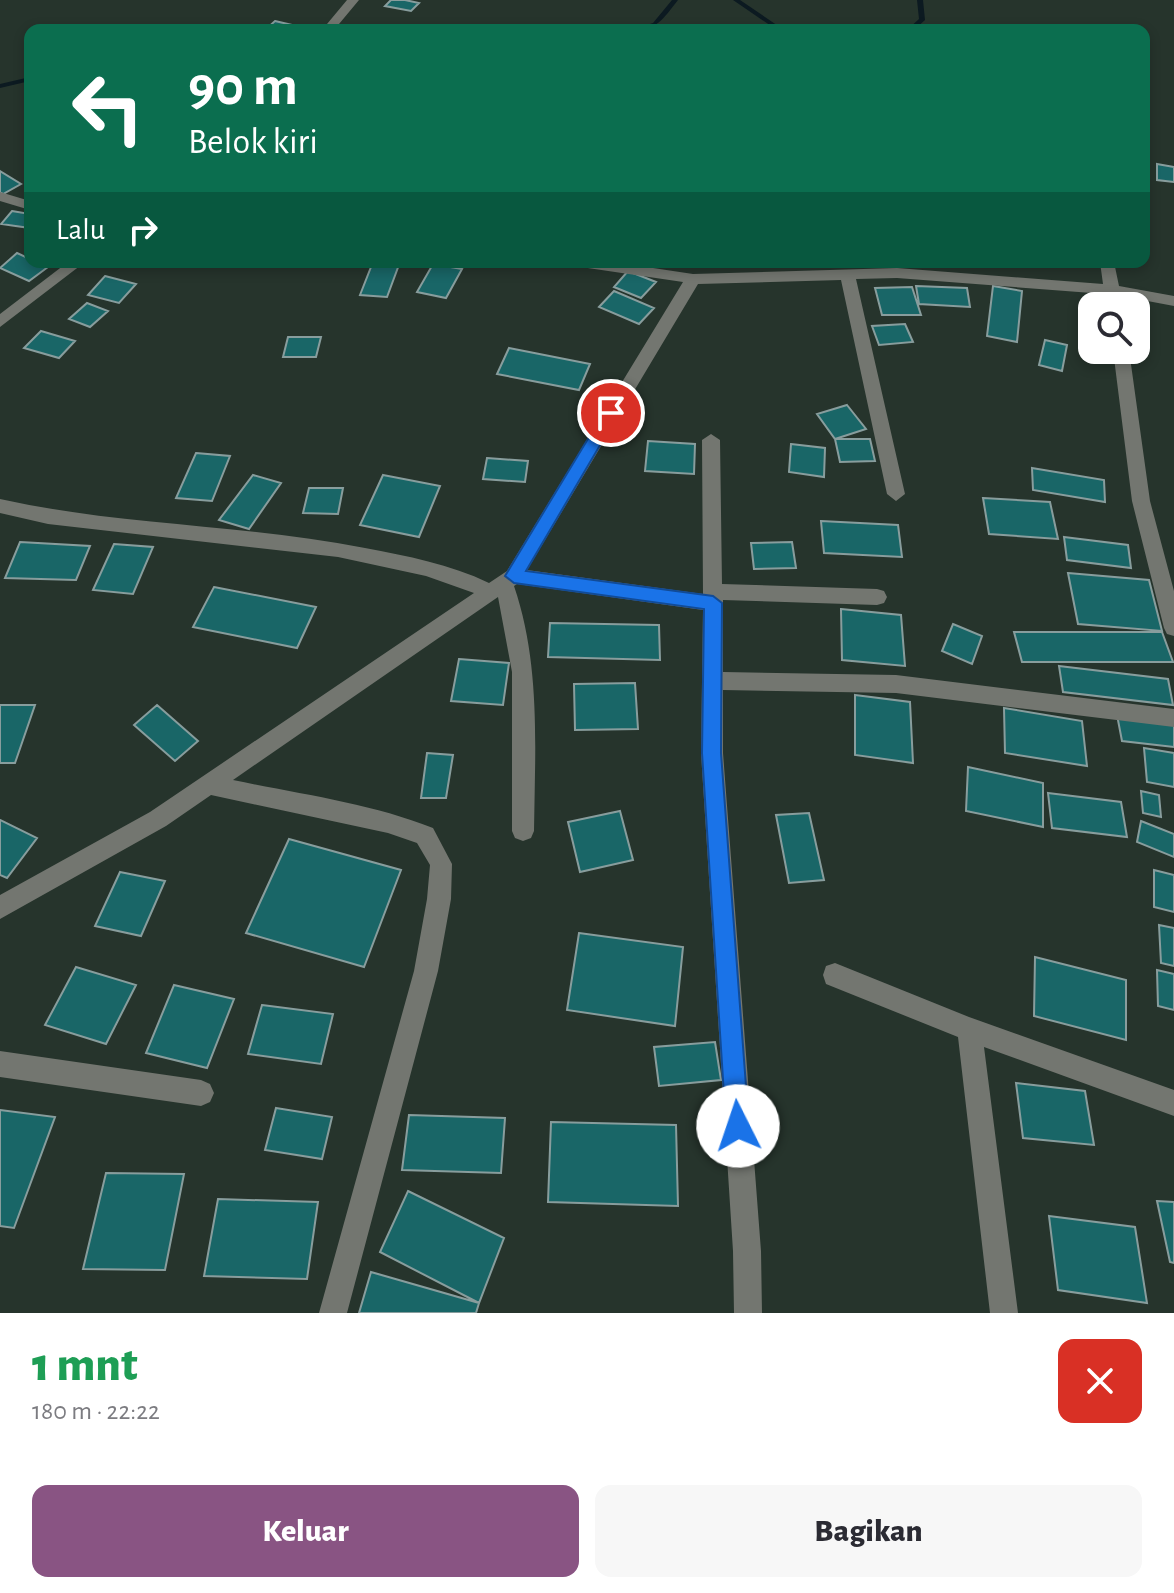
<!DOCTYPE html>
<html lang="id">
<meta charset="utf-8">
<style>
body{margin:0;font-family:"Alegreya Sans",sans-serif;background:#f7f7f7;color:#2b2b33;height:100vh;display:flex;flex-direction:column;font-size:30px;white-space:nowrap}
*{box-sizing:border-box;margin:0}
p{font-size:26px;color:#7c7c81}
.icon{flex:none;width:44px;height:44px;fill:none;stroke:currentColor;stroke-width:2;stroke-linecap:round;stroke-linejoin:round}
.map{position:relative;height:1313px;overflow:hidden}
.drawer{display:flex;flex-direction:column;background:#fff;flex:1}
.drawer>*{flex:none}
.top-card{position:absolute;left:24px;top:24px;width:1126px;height:244px;border-radius:16px;box-shadow:0 4px 12px #0003;background:#0b6e4f;color:#fff;overflow:hidden}
.tools{position:absolute;left:1078px;top:292px;display:grid;gap:16px}
.tools a{display:grid;place-items:center;width:72px;height:72px;border-radius:16px;background:#fff;box-shadow:0 4px 12px #0003;font-size:40px}
.pin{position:absolute;display:grid;place-items:center;width:68px;height:68px;color:#fff;margin:-34px;border:4px solid #fff;border-radius:50%;box-shadow:0 2px 8px #0007}
.me{position:absolute;width:88px;margin:-44px;rotate:356deg;stroke-linejoin:round;filter:drop-shadow(0 0 6px #0008)}
.turn{display:flex;align-items:center;gap:28px;height:168px;padding:0 32px;font-size:36px}
.turn .icon{width:104px;height:104px;stroke-width:2.5}
.turn b{display:block;font-size:56px;line-height:68px}
.then{display:flex;align-items:center;height:76px;padding:0 32px;background:#0003;gap:16px;font-size:30px}
.round{display:grid;place-items:center;flex:none;width:84px;height:84px;border-radius:16px;background:#f7f7f7}
.headline{display:flex;align-items:center;justify-content:space-between;height:136px;padding:0 32px}
h1{font-size:48px;font-weight:800;line-height:60px;color:#1e9e55}
.action{display:flex;gap:16px;margin-top:auto;padding:16px 32px}
.action a{flex:1;height:92px;border-radius:16px;background:#895483;color:#fff;font-size:32px;font-weight:800;line-height:92px;text-align:center}
.action a+a{background:#f7f7f7;color:#2b2b33}
.map>svg:first-child{display:block}
.lines{fill:none;stroke-linecap:round;stroke-linejoin:round}
.stream{fill:#0c1a21;fill-rule:evenodd}
.building{fill:#196667;stroke:#889d9d;stroke-width:2}
.minor{fill:#737670;fill-rule:evenodd}
.route{fill:#1a73e8;stroke:#114b97;stroke-width:2}
</style>
<div class="map">
<svg width="1174" height="1313" viewBox="0 0 1174 1313">
<rect width="100%" height="100%" fill="#26342c"/>
<g class="lines">
<path class="stream" d="M 672,0 L 678,0 C 662,20 658,30 631,30 L 653,23 Z
M 733,0 L 740,0 L 784,30 L 777,30 Z
M 917,0 L 923,0 L 925,20 L 914,30 L 907,30 L 919,19 Z
M 208,28 L 238,28 L 241,30 L 205,30 Z
M 30,77 L 30,81 L 0,88 L 0,84 Z"/>
</g>
<path class="building" d="M 391,0 L 405,0 L 419,3 L 411,11 L 385,6 Z
M 275,21 L 305,28 L 265,30 Z
M 1157,164 L 1174,167 L 1174,182 L 1157,180 Z
M 0,171 L 21,184 L 3,194 L 0,192 Z
M 12,211 L 30,214 L 30,228 L 1,224 Z
M 17,253 L 30,259 L 30,262 L 48,267 L 29,281 L 0,268 Z
M 373,262 L 400,262 L 387,297 L 360,295 Z
M 433,264 L 462,269 L 446,298 L 417,292 Z
M 628,271 L 656,282 L 641,298 L 614,287 Z
M 105,276 L 136,284 L 119,303 L 88,295 Z
M 916,286 L 967,288 L 970,307 L 919,304 Z
M 993,286 L 1022,291 L 1017,342 L 987,336 Z
M 912,287 L 921,315 L 882,315 L 875,288 Z
M 614,291 L 654,308 L 639,324 L 599,307 Z
M 87,303 L 108,311 L 90,327 L 69,319 Z
M 905,324 L 913,342 L 879,345 L 872,326 Z
M 41,331 L 75,341 L 59,358 L 24,348 Z
M 288,337 L 321,337 L 316,357 L 283,357 Z
M 1045,340 L 1067,345 L 1062,371 L 1039,365 Z
M 509,348 L 590,364 L 579,390 L 497,374 Z
M 847,405 L 866,429 L 835,439 L 817,414 Z
M 835,439 L 870,439 L 875,461 L 840,462 Z
M 648,441 L 695,444 L 694,474 L 645,471 Z
M 791,444 L 825,448 L 824,477 L 789,472 Z
M 196,453 L 230,456 L 212,501 L 176,498 Z
M 487,458 L 528,461 L 525,482 L 483,479 Z
M 1032,468 L 1104,480 L 1105,502 L 1033,490 Z
M 253,475 L 281,483 L 249,529 L 219,520 Z
M 383,475 L 440,486 L 419,537 L 360,525 Z
M 309,488 L 343,488 L 338,514 L 303,513 Z
M 983,498 L 1050,502 L 1058,539 L 989,534 Z
M 821,521 L 898,525 L 902,557 L 824,553 Z
M 1064,537 L 1128,545 L 1131,568 L 1067,560 Z
M 20,542 L 90,546 L 76,580 L 5,578 Z
M 792,542 L 796,568 L 754,569 L 751,543 Z
M 114,544 L 153,547 L 133,594 L 93,590 Z
M 1068,573 L 1149,580 L 1162,631 L 1078,624 Z
M 214,587 L 316,607 L 297,648 L 193,627 Z
M 841,609 L 901,615 L 905,666 L 842,660 Z
M 550,623 L 659,625 L 660,660 L 548,657 Z
M 953,624 L 982,636 L 972,664 L 942,651 Z
M 1014,632 L 1162,632 L 1173,662 L 1022,662 Z
M 459,659 L 509,663 L 503,705 L 451,701 Z
M 1059,666 L 1168,679 L 1173,705 L 1063,692 Z
M 635,683 L 638,729 L 575,730 L 574,684 Z
M 855,695 L 910,702 L 913,763 L 855,755 Z
M 0,705 L 35,705 L 15,763 L 0,763 Z
M 157,705 L 198,741 L 175,761 L 134,725 Z
M 1004,708 L 1082,721 L 1087,766 L 1005,753 Z
M 1117,715 L 1174,722 L 1174,747 L 1122,741 Z
M 1144,748 L 1174,753 L 1174,787 L 1147,782 Z
M 427,753 L 453,755 L 446,798 L 421,798 Z
M 968,767 L 1043,783 L 1043,827 L 966,811 Z
M 1141,791 L 1159,795 L 1161,817 L 1143,813 Z
M 1048,793 L 1121,802 L 1127,837 L 1052,828 Z
M 620,811 L 633,860 L 580,872 L 568,822 Z
M 809,813 L 824,880 L 789,883 L 776,815 Z
M 0,820 L 37,838 L 7,878 L 0,875 Z
M 1141,821 L 1174,834 L 1174,857 L 1137,842 Z
M 289,839 L 401,870 L 364,967 L 246,933 Z
M 1154,870 L 1174,875 L 1174,912 L 1154,907 Z
M 120,872 L 165,881 L 141,936 L 95,926 Z
M 1159,925 L 1174,928 L 1174,966 L 1161,963 Z
M 579,933 L 683,947 L 675,1026 L 567,1010 Z
M 1035,957 L 1126,980 L 1126,1040 L 1034,1016 Z
M 76,967 L 136,985 L 106,1044 L 45,1025 Z
M 1157,970 L 1174,974 L 1174,1010 L 1158,1006 Z
M 174,985 L 234,999 L 207,1068 L 146,1053 Z
M 262,1005 L 333,1014 L 321,1064 L 248,1054 Z
M 715,1042 L 721,1080 L 659,1086 L 654,1047 Z
M 1016,1083 L 1085,1091 L 1094,1145 L 1023,1138 Z
M 276,1108 L 332,1117 L 322,1159 L 265,1150 Z
M 0,1110 L 55,1117 L 14,1228 L 0,1226 Z
M 409,1115 L 505,1118 L 501,1173 L 402,1170 Z
M 551,1122 L 676,1125 L 678,1206 L 548,1202 Z
M 106,1173 L 184,1174 L 165,1270 L 83,1269 Z
M 408,1191 L 504,1238 L 479,1303 L 380,1252 Z
M 218,1199 L 318,1202 L 307,1279 L 204,1276 Z
M 1157,1201 L 1174,1202 L 1174,1263 L 1170,1262 Z
M 1049,1216 L 1135,1227 L 1147,1303 L 1058,1290 Z
M 371,1272 L 479,1303 L 476,1313 L 359,1313 Z"/>
<g class="lines">
<path class="minor" d="M 347,0 L 359,0 L 334,30 L 322,30 Z
M 0,192 L 30,201 L 30,210 L 0,201 Z
M 68,262 L 85,262 L 0,327 L 0,314 Z
M 574,262 L 613,262 L 693,274 L 897,268 L 1103,284 L 1100,262 L 1114,262 L 1119,286 L 1174,296 L 1174,306 L 1121,296 L 1123,306 L 1107,306 L 1105,294 L 897,278 L 856,279 L 905,494 L 896,501 L 887,494 L 841,280 L 698,284 L 527,570 L 703,594 L 702,440 L 711,434 L 720,440 L 722,584 L 877,589 L 884,591 L 887,597 L 884,603 L 877,605 L 723,600 L 723,672 L 896,675 L 1174,709 L 1174,727 L 896,693 L 723,690 L 723,753 L 761,1251 L 762,1313 L 734,1313 L 733,1251 L 701,753 L 703,610 L 517,584 L 514,586 C 541,665 535,749 534,831 L 531,838 L 523,841 L 515,838 L 512,831 L 512,672 L 498,597 L 233,780 C 299,794 370,803 433,828 L 452,864 L 451,899 L 438,971 L 347,1313 L 319,1313 L 414,971 L 427,899 L 430,865 L 417,843 L 388,833 L 211,795 L 166,826 L 0,919 L 0,895 L 150,812 L 474,593 L 426,576 L 338,557 L 48,524 L 0,513 L 0,499 C 121,526 244,524 365,548 C 407,556 450,564 489,583 L 507,571 L 683,282 L 581,267 Z
M 1113,350 L 1129,350 L 1150,501 L 1174,591 L 1174,636 L 1167,634 L 1164,628 L 1132,501 Z
M 835,963 L 969,1017 L 1174,1090 L 1174,1116 L 984,1047 L 1018,1313 L 990,1313 L 958,1037 L 826,984 L 823,975 L 826,966 Z
M 0,1051 L 201,1080 L 210,1084 L 214,1093 L 210,1102 L 201,1106 L 0,1077 Z"/>
</g>
<path class="route" d="M 611,407 L 619,413 L 526,571 L 713,596 L 722,603 L 721,753 L 749,1126 L 746,1135 L 738,1138 L 729,1135 L 726,1126 L 702,753 L 704,609 L 514,583 L 505,576 L 606,409 Z"/>
</svg>
<div class="tools">
<a><svg class="icon" aria-label="search" viewBox="0 0 24 24"><circle cx="10" cy="10" r="6"/><path d="M15 15l6 6"/></svg></a>
</div>
<div class="pin" style="left:611px;top:413px;background:#d93025"><svg class="icon" aria-label="arrive" viewBox="0 0 24 24"><path d="M6 21V4h12l-3 4 3 4H6"/></svg></div>
<svg class="me" style="left:738px;top:1126px" viewBox="-20 -20 40 40"><circle r="19" fill="#fff"/><path d="M0-13L10 11 0 6-10 11z" fill="#1a73e8"/></svg>
<div class="top-card">
<div class="turn"><svg class="icon" aria-label="left" viewBox="0 0 24 24"><path d="M17 20v-9H6M10 6l-5 5 5 5"/></svg><div><b>90 m</b>Belok kiri</div></div>
<div class="then">Lalu<svg class="icon" aria-label="right" viewBox="0 0 24 24"><path d="M7 20v-9h11M14 6l5 5-5 5"/></svg></div>
</div>
</div>
<section class="drawer">
<div class="headline"><div><h1>1 mnt</h1><p>180 m · 22:22</p></div><a class="round" style="background:#d93025;color:#fff"><svg class="icon" aria-label="close" viewBox="0 0 24 24"><path d="M6 6l12 12M18 6L6 18"/></svg></a></div>
<div class="action"><a>Keluar</a><a>Bagikan</a></div>
</section>
